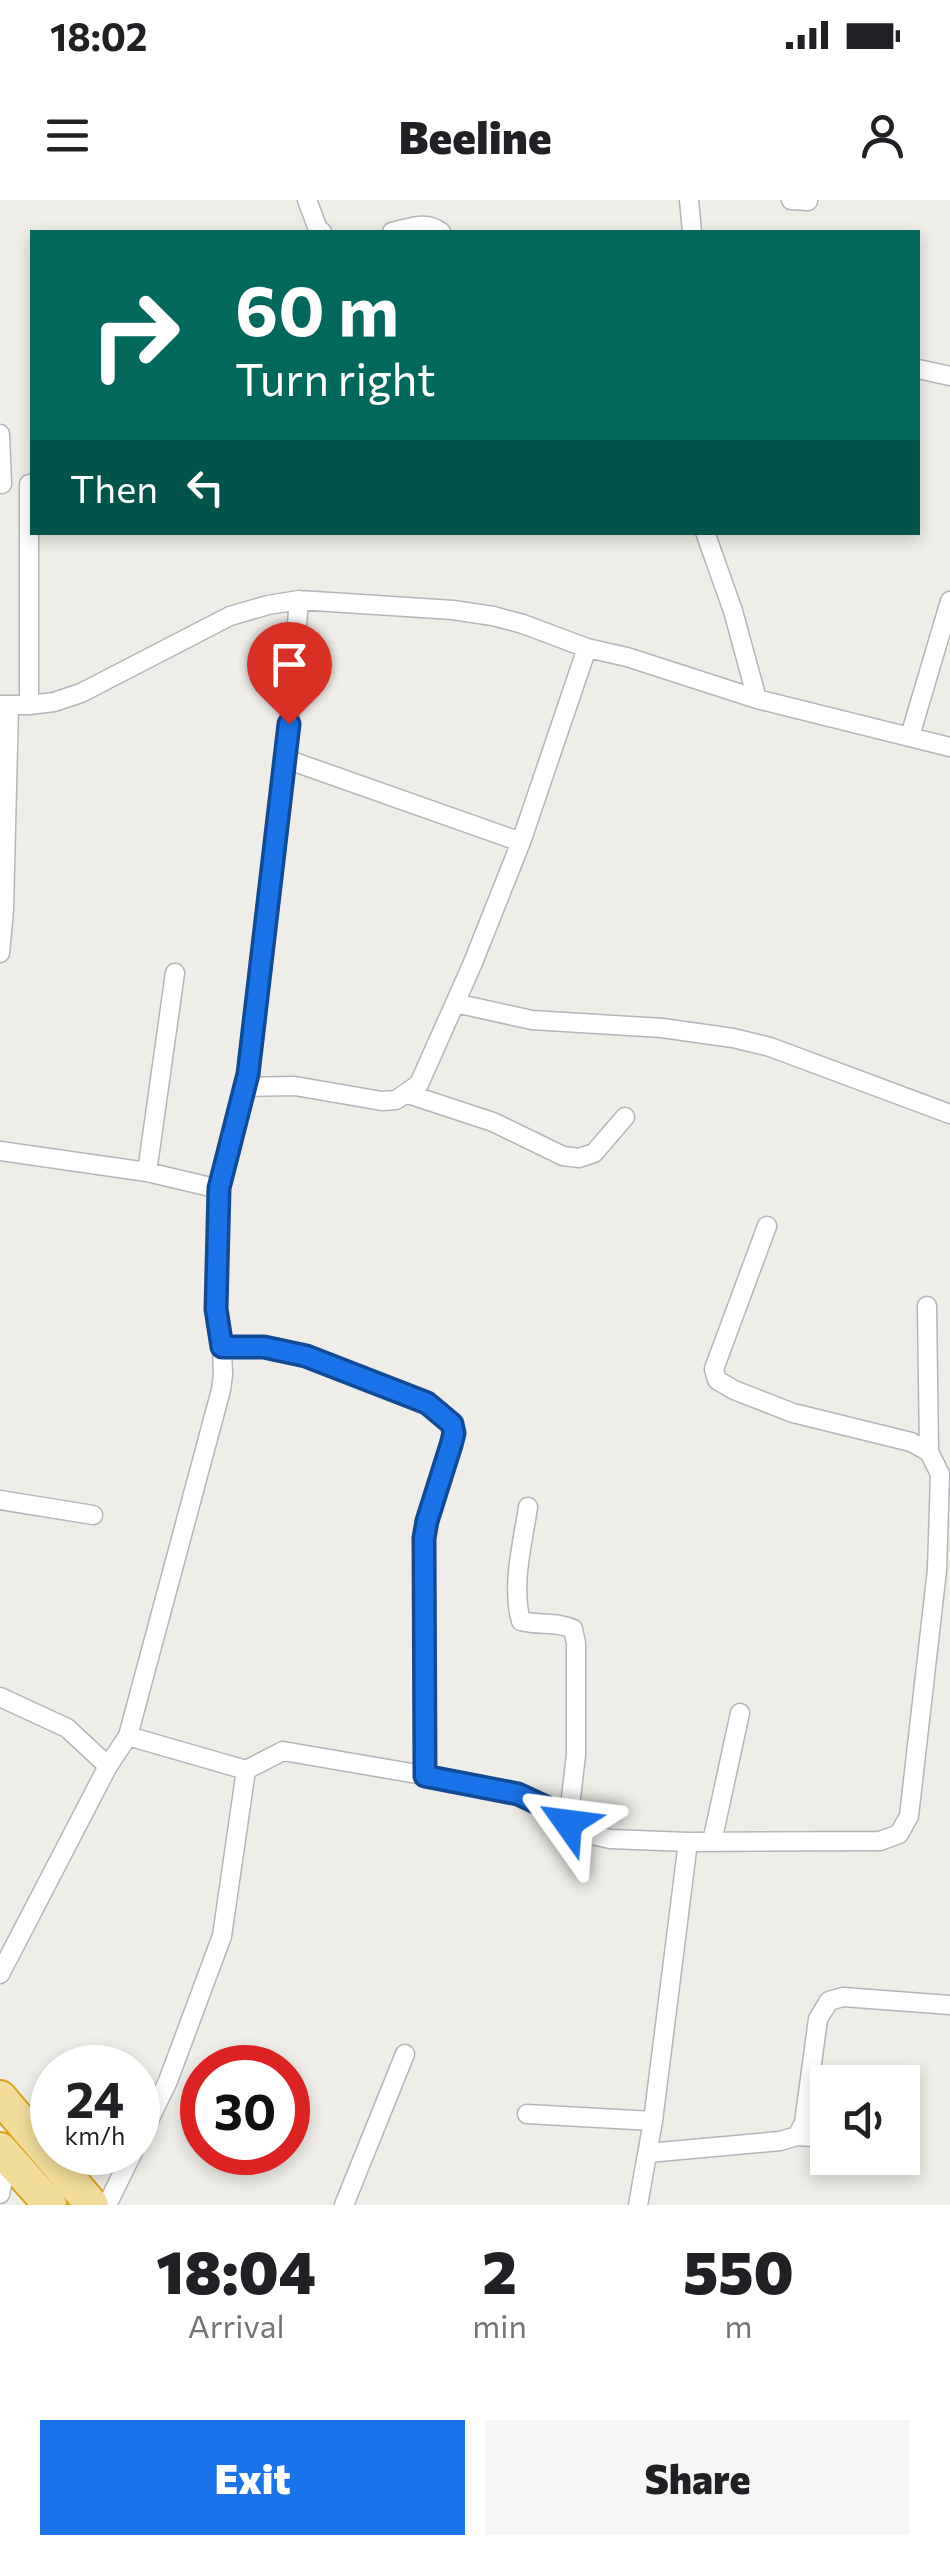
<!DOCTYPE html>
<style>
body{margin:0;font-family:Commissioner,sans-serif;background:#f6f6f6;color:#202124;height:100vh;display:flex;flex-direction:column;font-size:38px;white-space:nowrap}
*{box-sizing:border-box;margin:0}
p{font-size:32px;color:#757577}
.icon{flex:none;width:55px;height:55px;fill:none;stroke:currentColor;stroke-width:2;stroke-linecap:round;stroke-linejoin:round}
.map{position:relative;height:2005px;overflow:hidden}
.sheet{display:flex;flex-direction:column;background:#fff;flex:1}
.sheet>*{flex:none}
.hud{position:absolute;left:30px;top:30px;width:890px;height:305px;border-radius:0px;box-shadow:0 5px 15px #0003;background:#00695c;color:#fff;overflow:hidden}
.tools{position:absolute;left:810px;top:1865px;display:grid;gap:20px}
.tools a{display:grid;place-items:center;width:110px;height:110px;border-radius:0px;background:#fff;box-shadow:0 5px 15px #0003;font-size:50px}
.speed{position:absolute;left:30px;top:1845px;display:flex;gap:20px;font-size:50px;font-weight:700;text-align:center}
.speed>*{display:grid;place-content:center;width:130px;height:130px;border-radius:50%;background:#fff;box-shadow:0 5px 15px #0003;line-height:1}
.speed small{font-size:25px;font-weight:400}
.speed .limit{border:15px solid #d22;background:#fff;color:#111}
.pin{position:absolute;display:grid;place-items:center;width:85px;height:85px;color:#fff;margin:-102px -42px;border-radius:50% 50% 50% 0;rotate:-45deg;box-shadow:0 0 10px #0007}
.pin .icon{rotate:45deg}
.me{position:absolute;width:110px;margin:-55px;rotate:301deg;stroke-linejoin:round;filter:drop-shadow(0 0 8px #0008)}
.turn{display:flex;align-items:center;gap:35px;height:210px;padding:0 40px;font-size:45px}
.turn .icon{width:130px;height:130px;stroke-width:2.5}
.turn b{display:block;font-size:70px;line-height:85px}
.then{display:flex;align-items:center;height:95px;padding:0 40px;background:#0003;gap:20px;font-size:38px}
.eta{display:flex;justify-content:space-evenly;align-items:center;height:170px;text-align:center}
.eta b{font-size:60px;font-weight:800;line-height:70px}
.primary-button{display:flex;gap:20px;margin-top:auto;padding:20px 40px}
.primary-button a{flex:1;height:115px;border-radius:0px;background:#1a73e8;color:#fff;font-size:40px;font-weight:800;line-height:115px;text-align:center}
.primary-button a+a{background:#f6f6f6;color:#202124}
.status{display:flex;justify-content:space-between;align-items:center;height:70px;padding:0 50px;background:#fff;direction:ltr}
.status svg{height:28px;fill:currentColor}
header{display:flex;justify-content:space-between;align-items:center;height:130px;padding:0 40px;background:#fff;font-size:45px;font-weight:800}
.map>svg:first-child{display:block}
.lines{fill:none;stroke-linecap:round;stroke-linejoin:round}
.street-casing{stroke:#b4b6ba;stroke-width:21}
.highway-casing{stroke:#dca119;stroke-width:36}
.street{stroke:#fff;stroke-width:18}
.highway{stroke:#f2dc9b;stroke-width:32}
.route-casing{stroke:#114b97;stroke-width:25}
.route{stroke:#1a73e8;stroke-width:18}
</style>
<div class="status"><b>18:02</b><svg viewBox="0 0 49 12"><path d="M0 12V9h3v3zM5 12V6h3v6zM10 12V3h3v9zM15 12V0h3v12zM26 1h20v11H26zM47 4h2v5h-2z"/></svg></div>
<header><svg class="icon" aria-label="menu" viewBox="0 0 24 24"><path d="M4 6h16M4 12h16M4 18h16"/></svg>Beeline<svg class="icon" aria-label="person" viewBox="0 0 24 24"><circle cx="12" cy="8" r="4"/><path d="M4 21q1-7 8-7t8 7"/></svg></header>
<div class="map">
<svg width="950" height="2005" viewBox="0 0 950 2005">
<rect width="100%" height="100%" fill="#eeede7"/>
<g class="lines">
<defs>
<path id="street" d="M 307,0 L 318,29 L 322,32
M 689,0 L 692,32
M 791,0 L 808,1
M 392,32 C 410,28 426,20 441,32
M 918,169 L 950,176
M 0,234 L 2,284
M 29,284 L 29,505
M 705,332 L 733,411 L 757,499
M 0,505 L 29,505 L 54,502 L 81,493 L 230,416 L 268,405 L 299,400 L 453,410 L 493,416 L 523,424 L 587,448 L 627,457 L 757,499 L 950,547
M 910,536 L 950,401
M 286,559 L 521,642
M 0,753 L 4,710 L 9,505
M 455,803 L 532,820 L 662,828 L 733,838 L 770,847 L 950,914
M 245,887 L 295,886 L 382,901 L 396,900 L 419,884 L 472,765 L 521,642 L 587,448
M 408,894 L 493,922 L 563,956 L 579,958 L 594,953 L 625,917
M 0,951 L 147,972 L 219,989
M 147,972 L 175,773
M 927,1106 L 929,1252
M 222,1147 L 263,1147 L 305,1155 L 427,1203 L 452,1224 L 454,1233 L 451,1245 L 427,1321 L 424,1338 L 425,1576
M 0,1300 L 93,1315
M 528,1307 C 523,1342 511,1385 521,1421 C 540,1426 557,1421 573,1429 L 576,1443 L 576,1555 L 568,1623
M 0,1497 L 67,1528 L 108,1566
M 128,1536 L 246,1570 L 283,1551 L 476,1584 L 518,1594 L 546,1607 L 568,1623 L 588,1634 L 610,1639 L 688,1642 L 880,1641 L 899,1634 L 909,1616 L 937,1370 L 940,1274 L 929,1252 L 911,1242 L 793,1213 L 734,1190 L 717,1180 L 714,1169 L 767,1026
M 712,1642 L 740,1513
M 0,1774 L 108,1566 L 128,1536 L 221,1190 L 223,1175 L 222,1147 L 216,1109 L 219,989 L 248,874 L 274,638 L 286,559 L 299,400
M 527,1914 L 653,1921
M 797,1936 L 828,1938
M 138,1943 L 168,1881 L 222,1736 L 246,1570
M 648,1953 L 780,1941 L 797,1936 L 804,1923 L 818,1819 L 829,1801 L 843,1797 L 950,1805
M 0,1994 L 8,1959
M 107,2005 L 133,1952
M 344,2005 L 405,1854
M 638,2005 L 653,1921 L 688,1642"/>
<path id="highway" d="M 0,1897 L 92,2005
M 0,1949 L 50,2005"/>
</defs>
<use href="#street" class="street-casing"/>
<use href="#highway" class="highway-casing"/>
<use href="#street" class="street"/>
<use href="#highway" class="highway"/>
</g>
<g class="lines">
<defs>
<path id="route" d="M 289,524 L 248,874 L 219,988 L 216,1109 L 222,1147 L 264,1147 L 306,1156 L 427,1203 L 452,1224 L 454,1233 L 451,1245 L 427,1321 L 424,1338 L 425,1576 L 518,1594 L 546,1607 L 568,1623"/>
</defs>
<use href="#route" class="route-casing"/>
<use href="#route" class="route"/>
</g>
</svg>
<div class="tools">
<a><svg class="icon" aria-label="sound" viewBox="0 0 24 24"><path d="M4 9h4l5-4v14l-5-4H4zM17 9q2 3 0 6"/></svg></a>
</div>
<div class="speed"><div>24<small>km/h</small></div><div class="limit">30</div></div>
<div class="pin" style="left:289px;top:524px;background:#d93025"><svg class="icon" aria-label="arrive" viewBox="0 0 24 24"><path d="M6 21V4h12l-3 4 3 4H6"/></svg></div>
<svg class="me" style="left:568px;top:1623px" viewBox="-20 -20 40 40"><path d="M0-17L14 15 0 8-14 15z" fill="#1a73e8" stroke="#fff" stroke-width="4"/></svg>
<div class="hud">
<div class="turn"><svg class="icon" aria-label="right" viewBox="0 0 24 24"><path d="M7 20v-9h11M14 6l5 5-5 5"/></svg><div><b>60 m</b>Turn right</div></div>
<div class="then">Then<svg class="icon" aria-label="left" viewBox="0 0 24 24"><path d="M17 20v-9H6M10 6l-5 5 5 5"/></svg></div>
</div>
</div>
<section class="sheet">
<div class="eta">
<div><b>18:04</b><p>Arrival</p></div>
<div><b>2</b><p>min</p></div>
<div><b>550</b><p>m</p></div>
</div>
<div class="primary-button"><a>Exit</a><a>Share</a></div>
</section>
